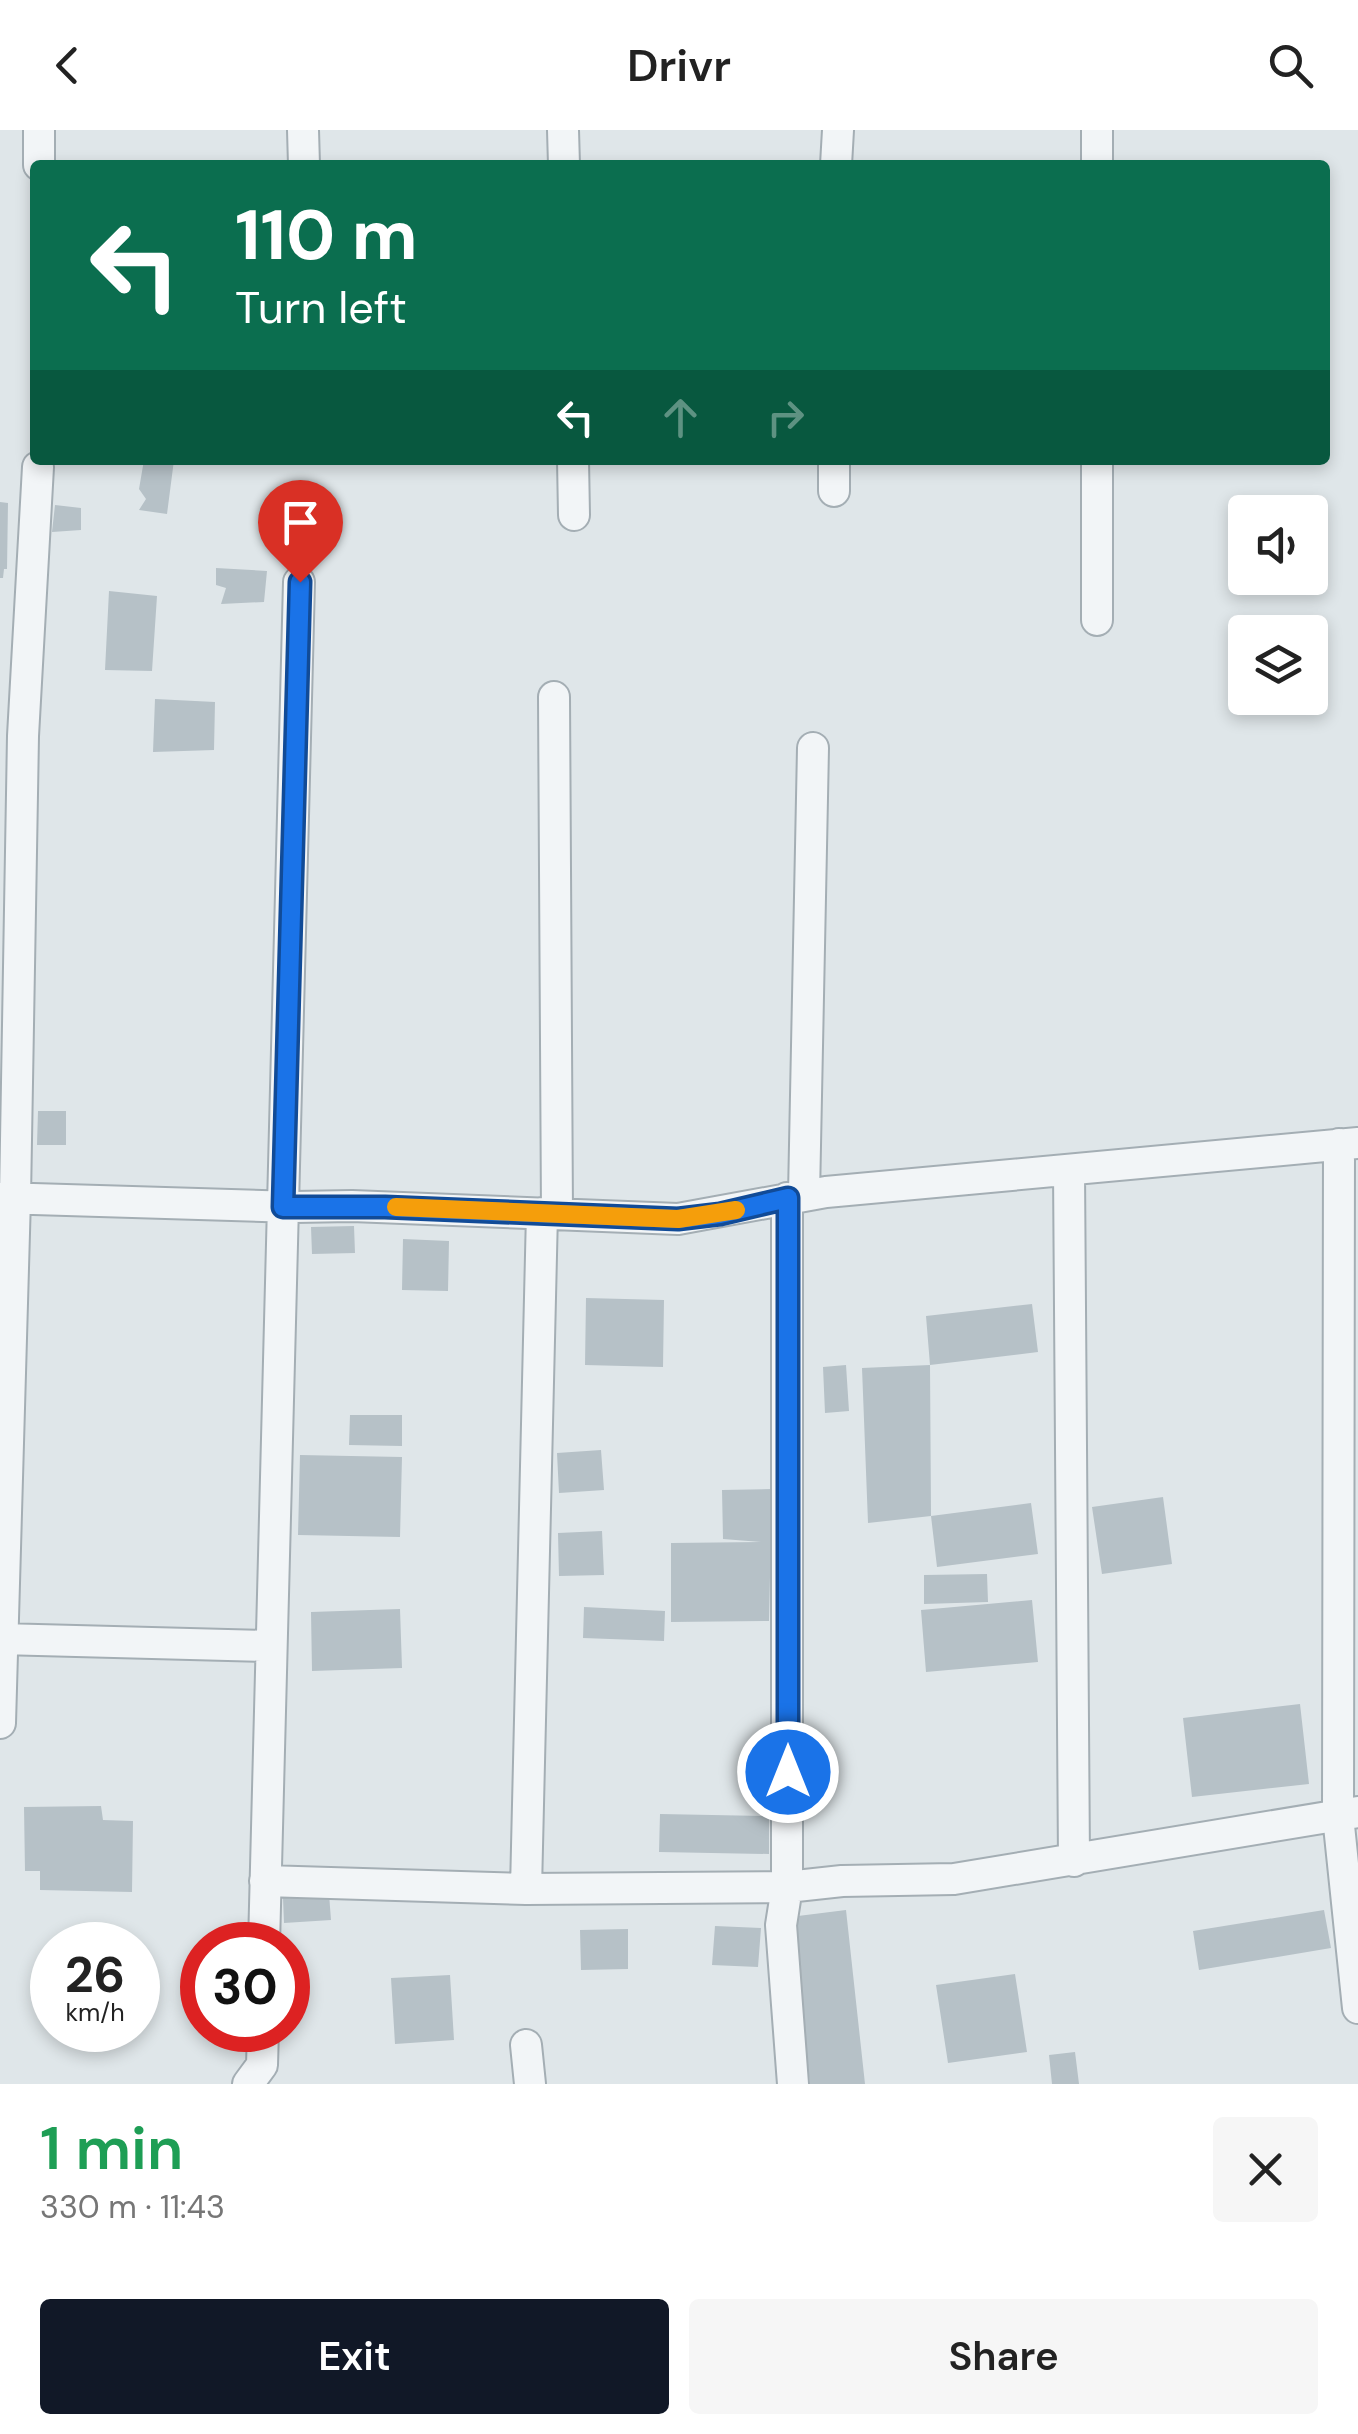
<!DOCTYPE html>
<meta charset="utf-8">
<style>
body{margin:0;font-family:"DM Sans",sans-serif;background:#f6f6f6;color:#222;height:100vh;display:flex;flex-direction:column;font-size:38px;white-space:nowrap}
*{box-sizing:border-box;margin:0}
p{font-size:32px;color:#767676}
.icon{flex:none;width:55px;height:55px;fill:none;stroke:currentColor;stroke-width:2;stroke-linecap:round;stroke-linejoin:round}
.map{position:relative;height:1954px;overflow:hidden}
.side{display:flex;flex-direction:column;background:#fff;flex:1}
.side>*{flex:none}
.top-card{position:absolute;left:30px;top:30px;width:1300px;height:305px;border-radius:10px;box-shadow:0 5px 15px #0003;background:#0b6e4f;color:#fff;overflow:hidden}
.tools{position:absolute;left:1228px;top:365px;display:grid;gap:20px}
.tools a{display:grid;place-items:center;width:100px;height:100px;border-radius:10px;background:#fff;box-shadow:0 5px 15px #0003;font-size:50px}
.speed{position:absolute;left:30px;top:1792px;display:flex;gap:20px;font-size:50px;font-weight:700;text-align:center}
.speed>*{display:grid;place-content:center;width:130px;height:130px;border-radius:50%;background:#fff;box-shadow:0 5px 15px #0003;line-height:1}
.speed small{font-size:25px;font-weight:400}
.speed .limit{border:15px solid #d22;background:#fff;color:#111}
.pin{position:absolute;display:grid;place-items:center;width:85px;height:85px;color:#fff;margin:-102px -42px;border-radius:50% 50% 50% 0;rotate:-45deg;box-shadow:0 0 10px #0007}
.pin .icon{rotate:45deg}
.me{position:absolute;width:110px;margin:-55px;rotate:0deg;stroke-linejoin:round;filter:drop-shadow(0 0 8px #0008)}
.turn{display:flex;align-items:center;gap:35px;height:210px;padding:0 40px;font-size:45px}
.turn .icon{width:130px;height:130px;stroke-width:2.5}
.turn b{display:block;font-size:70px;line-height:85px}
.lanes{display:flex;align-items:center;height:95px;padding:0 40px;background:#0003;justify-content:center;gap:50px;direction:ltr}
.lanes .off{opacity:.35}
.round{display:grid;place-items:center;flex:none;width:105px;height:105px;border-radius:10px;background:#f6f6f6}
.head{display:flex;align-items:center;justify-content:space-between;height:170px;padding:0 40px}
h1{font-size:60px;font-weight:600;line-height:75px;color:#1e9e55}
.button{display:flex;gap:20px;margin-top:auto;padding:20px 40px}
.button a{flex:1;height:115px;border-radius:10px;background:#111827;color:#fff;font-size:40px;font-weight:600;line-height:115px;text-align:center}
.button a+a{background:#f6f6f6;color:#222}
header{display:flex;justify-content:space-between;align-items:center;height:130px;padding:0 40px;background:#fff;font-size:45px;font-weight:600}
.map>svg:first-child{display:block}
.building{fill:#b6c1c7}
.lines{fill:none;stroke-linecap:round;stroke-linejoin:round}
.street-casing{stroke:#a4aeb4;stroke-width:34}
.street{stroke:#f2f5f7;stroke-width:30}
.route-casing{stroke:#114b97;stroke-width:25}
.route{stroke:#1a73e8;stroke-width:18}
.slow{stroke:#f59e0b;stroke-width:18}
</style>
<header><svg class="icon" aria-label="back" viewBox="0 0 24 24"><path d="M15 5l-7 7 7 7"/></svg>Drivr<svg class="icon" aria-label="search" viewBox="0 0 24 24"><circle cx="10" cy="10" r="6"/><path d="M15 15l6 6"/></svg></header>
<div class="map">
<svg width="1358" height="1954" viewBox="0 0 1358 1954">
<rect width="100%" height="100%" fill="#dfe6e9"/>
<path class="building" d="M 144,330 L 174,330 L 167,384 L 139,380 L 146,369 L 139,359 Z
M 0,372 L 8,373 L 7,439 L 4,439 L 3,448 L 0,448 Z
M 55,375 L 81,378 L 81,400 L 52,402 Z
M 216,438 L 267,441 L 264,472 L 221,474 L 226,458 L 216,455 Z
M 109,461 L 157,466 L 152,541 L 105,540 Z
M 155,569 L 215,572 L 214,620 L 153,622 Z
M 38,981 L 66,981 L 66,1015 L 37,1015 Z
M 354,1096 L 355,1123 L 312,1124 L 311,1097 Z
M 403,1109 L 449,1111 L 448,1161 L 402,1160 Z
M 586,1168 L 664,1170 L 663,1237 L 585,1235 Z
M 1032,1174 L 1038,1222 L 930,1235 L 931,1386 L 868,1393 L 862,1238 L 930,1235 L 926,1186 Z
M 846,1235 L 849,1281 L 825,1283 L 823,1237 Z
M 350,1285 L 402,1285 L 402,1316 L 349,1315 Z
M 601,1320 L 604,1360 L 559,1363 L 557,1323 Z
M 300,1325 L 402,1327 L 400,1407 L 298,1405 Z
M 772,1359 L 769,1491 L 671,1492 L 671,1413 L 761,1412 L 723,1409 L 722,1360 Z
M 1163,1367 L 1172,1434 L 1102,1444 L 1092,1377 Z
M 1031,1373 L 1038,1424 L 937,1437 L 931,1386 Z
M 602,1401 L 604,1445 L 559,1446 L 558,1403 Z
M 987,1444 L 988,1472 L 924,1474 L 924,1445 Z
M 1032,1470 L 1038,1532 L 926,1542 L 921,1480 Z
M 584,1477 L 665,1481 L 664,1511 L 583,1508 Z
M 400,1479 L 402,1538 L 312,1541 L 311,1482 Z
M 1300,1574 L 1309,1654 L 1192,1667 L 1183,1588 Z
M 101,1676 L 103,1690 L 133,1691 L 132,1762 L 40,1760 L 40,1741 L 25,1741 L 24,1677 Z
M 660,1684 L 769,1686 L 769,1724 L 659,1722 Z
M 329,1764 L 331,1790 L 284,1793 L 283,1768 Z
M 846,1780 L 865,1954 L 810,1954 L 790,1787 Z
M 1324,1780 L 1331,1818 L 1199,1840 L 1193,1801 Z
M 715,1796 L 761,1798 L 758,1837 L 712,1835 Z
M 628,1799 L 628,1839 L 581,1840 L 580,1800 Z
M 1015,1844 L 1027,1922 L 948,1933 L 936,1855 Z
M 450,1845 L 454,1910 L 395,1914 L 391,1848 Z
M 1075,1922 L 1079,1954 L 1052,1954 L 1049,1925 Z"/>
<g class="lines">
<defs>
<path id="street" d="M 39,0 L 39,35
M 303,0 L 304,35
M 563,0 L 564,35
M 836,35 L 838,0
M 1097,35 L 1097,0
M 573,330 L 574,385
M 834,330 L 834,361
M 1097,490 L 1097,330
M 554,567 L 557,1084
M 1339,1014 L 1338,1686 L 1358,1878
M 1069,1040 L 1074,1731
M 804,1065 L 813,618
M 0,1068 L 294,1077 L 352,1076 L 678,1089 L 826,1062 L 1358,1013
M 787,1068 L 787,1757 L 781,1795 L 793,1954
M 0,1509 L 269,1516
M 0,1593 L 15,1068 L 23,606 L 38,337
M 265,1751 L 526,1759 L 787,1757 L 842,1751 L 954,1749 L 1358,1682
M 526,1759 L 542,1083
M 264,1815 L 299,452
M 526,1915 L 530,1954
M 248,1954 L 262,1935 L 263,1900"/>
</defs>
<use href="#street" class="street-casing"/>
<use href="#street" class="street"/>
</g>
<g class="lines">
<defs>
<path id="route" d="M 300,452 L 283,1077 L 385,1077 L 678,1089 L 720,1084 L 788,1068 L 788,1642"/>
</defs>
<use href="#route" class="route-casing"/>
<use href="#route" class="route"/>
<path class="slow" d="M 396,1077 L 678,1089 L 736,1080"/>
</g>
</svg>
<div class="tools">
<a><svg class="icon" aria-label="sound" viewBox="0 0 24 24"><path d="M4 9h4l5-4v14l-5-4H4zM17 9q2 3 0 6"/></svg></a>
<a><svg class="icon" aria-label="layers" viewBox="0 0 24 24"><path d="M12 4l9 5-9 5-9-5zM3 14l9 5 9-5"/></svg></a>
</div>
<div class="speed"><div>26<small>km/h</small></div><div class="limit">30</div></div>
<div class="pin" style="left:300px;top:452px;background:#d93025"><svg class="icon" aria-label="arrive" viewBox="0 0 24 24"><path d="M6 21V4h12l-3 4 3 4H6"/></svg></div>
<svg class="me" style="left:788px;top:1642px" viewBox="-20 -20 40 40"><circle r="17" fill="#1a73e8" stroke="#fff" stroke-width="3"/><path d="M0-11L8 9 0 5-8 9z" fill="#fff"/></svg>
<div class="top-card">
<div class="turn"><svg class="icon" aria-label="left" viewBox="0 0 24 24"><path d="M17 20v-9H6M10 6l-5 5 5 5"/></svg><div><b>110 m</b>Turn left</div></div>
<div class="lanes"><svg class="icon" aria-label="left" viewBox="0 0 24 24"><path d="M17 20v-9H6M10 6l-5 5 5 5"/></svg><svg class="icon off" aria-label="ahead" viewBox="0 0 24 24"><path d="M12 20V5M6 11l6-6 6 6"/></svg><svg class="icon off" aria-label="right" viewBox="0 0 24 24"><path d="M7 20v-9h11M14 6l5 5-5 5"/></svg></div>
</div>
</div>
<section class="side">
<div class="head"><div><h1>1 min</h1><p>330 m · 11:43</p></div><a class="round"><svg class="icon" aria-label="close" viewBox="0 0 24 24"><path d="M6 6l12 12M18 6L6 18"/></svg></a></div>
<div class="button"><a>Exit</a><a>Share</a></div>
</section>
